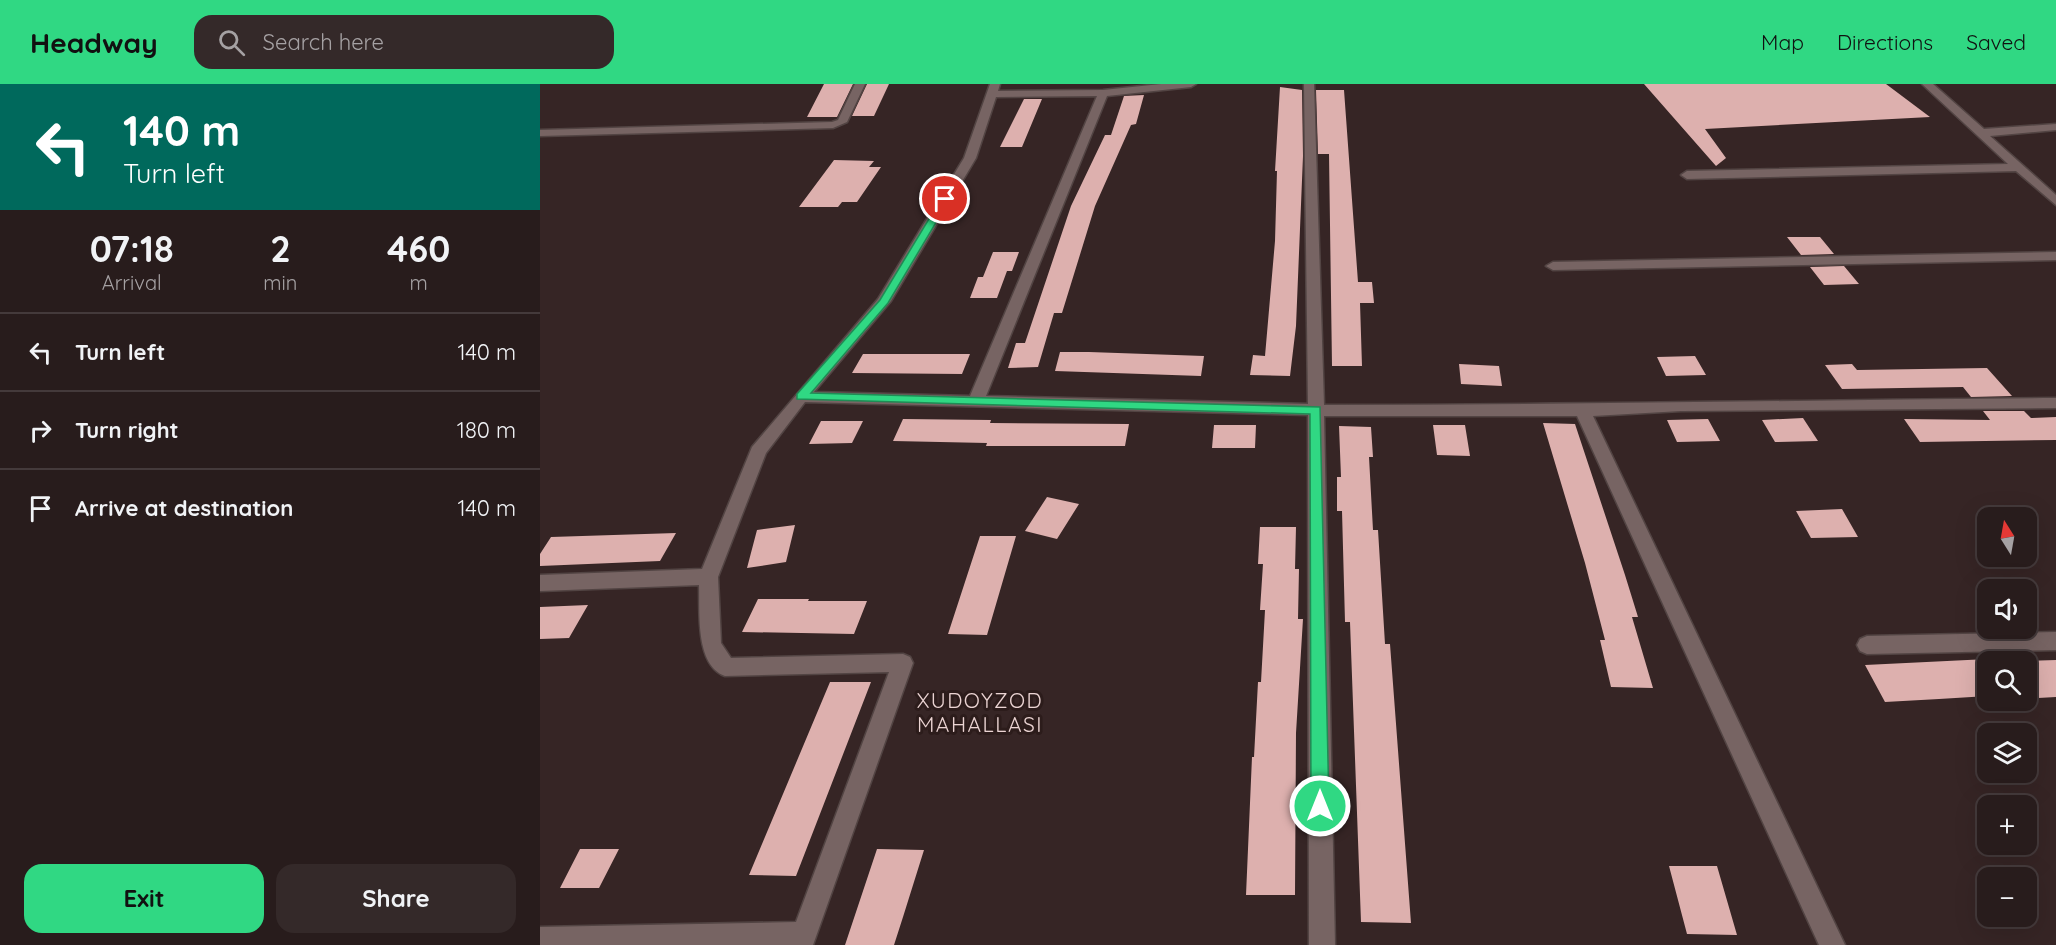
<!DOCTYPE html>
<meta charset="utf-8">
<style>
body{margin:0;font-family:Quicksand,sans-serif;background:#342929;color:#f1f3f6;height:100vh;display:flex;flex-direction:column;font-size:22px;white-space:nowrap}
*{box-sizing:border-box;margin:0}
p{font-size:20px;color:#a5a1a3}
.icon{flex:none;width:33px;height:33px;fill:none;stroke:currentColor;stroke-width:2;stroke-linecap:round;stroke-linejoin:round}
.map{position:relative;flex:1;overflow:hidden}
.side{display:flex;flex-direction:column;background:#281c1c;width:540px}
.side>*{flex:none}
.banner{background:#00695c;color:#fff;overflow:hidden}
.needle{width:39px;rotate:349deg}
.buttons{position:absolute;left:1437px;top:423px;display:grid;gap:12px}
.buttons a{display:grid;place-items:center;width:60px;height:60px;border-radius:12px;background:#281c1c;box-shadow:0 6px 24px #0002,0 0 0 2px #443a3b;font-size:30px}
.pin{position:absolute;display:grid;place-items:center;width:51px;height:51px;color:#fff;margin:-26px;border:3px solid #fff;border-radius:50%;box-shadow:0 2px 6px #0007}
.me{position:absolute;width:66px;margin:-33px;rotate:0deg;stroke-linejoin:round;filter:drop-shadow(0 0 4px #0008)}
.turn{display:flex;align-items:center;gap:21px;height:126px;padding:0 24px;font-size:27px}
.turn .icon{width:78px;height:78px;stroke-width:2.5}
.turn b{display:block;font-size:42px;line-height:51px}
.eta{display:flex;justify-content:space-evenly;align-items:center;height:102px;text-align:center}
.eta b{font-size:36px;font-weight:700;line-height:42px}
.action{display:flex;gap:12px;margin-top:auto;padding:12px 24px}
.action a{flex:1;height:69px;border-radius:18px;background:#30d883;color:#111;font-size:24px;font-weight:700;line-height:69px;text-align:center}
.action a+a{background:#342929;color:#f1f3f6}
ul{padding:0;list-style:none}
li{display:flex;align-items:center;gap:18px;height:78px;padding:0 24px;border-top:2px solid #443a3b}
li div{flex:1}
li b{display:block;font-size:22px}
li em{font-style:normal}
header{display:flex;align-items:center;gap:36px;box-sizing:border-box;height:84px;padding:0 30px;background:#30d883;color:#111}
header strong{font-size:28px}
nav{display:flex;gap:33px;margin-inline-start:auto;font-size:21px}
.search{width:420px;height:54px;background:#342929;display:flex;align-items:center;gap:15px;box-sizing:border-box;padding:0 21px;border-radius:18px;color:#a5a1a3;font-size:22px}
main{display:flex;flex:1;min-height:0}
.map>svg:first-child{display:block}
.building{fill:#ddb0ae}
.lines{fill:none;stroke-linecap:round;stroke-linejoin:round}
.minor-casing{stroke:#524443;stroke-width:3}
.minor{fill:#776463;fill-rule:evenodd}
.route{fill:#30d883;stroke:#1f8c55;stroke-width:1.5}
.labels{text-anchor:middle;stroke-width:6;stroke-linejoin:round;paint-order:stroke}
.near-neighbourhood-label{font-size:21px;letter-spacing:1.5px;fill:#ebd4d3;stroke:#2c1c1b}
</style>
<header>
<strong>Headway</strong>
<div class="search"><svg class="icon" aria-label="search" viewBox="0 0 24 24"><circle cx="10" cy="10" r="6"/><path d="M15 15l6 6"/></svg>Search here</div>
<nav><a>Map</a><a>Directions</a><a>Saved</a></nav>
</header>
<main>
<section class="side">
<div class="banner">
<div class="turn"><svg class="icon" aria-label="left" viewBox="0 0 24 24"><path d="M17 20v-9H6M10 6l-5 5 5 5"/></svg><div><b>140 m</b>Turn left</div></div>
</div>
<div class="eta">
<div><b>07:18</b><p>Arrival</p></div>
<div><b>2</b><p>min</p></div>
<div><b>460</b><p>m</p></div>
</div>
<ul>
<li><svg class="icon" aria-label="left" viewBox="0 0 24 24"><path d="M17 20v-9H6M10 6l-5 5 5 5"/></svg><div><b>Turn left</b></div><em>140 m</em></li>
<li><svg class="icon" aria-label="right" viewBox="0 0 24 24"><path d="M7 20v-9h11M14 6l5 5-5 5"/></svg><div><b>Turn right</b></div><em>180 m</em></li>
<li><svg class="icon" aria-label="arrive" viewBox="0 0 24 24"><path d="M6 21V4h12l-3 4 3 4H6"/></svg><div><b>Arrive at destination</b></div><em>140 m</em></li>
</ul>
<div class="action"><a>Exit</a><a>Share</a></div>
</section>
<div class="map">
<svg width="1516" height="861" viewBox="0 0 1516 861">
<rect width="100%" height="100%" fill="#362525"/>
<path class="building" d="M 284,0 L 313,0 L 297,33 L 267,33 Z
M 327,0 L 349,0 L 334,32 L 312,32 Z
M 1104,0 L 1346,0 L 1390,33 L 1165,45 L 1186,74 L 1176,82 Z
M 740,3 L 762,6 L 763,72 L 756,242 L 750,292 L 710,291 L 713,271 L 725,272 L 735,157 L 737,87 L 735,87 Z
M 776,6 L 804,6 L 818,198 L 832,198 L 834,219 L 820,219 L 822,282 L 792,282 L 789,70 L 778,70 Z
M 604,11 L 596,40 L 591,41 L 555,122 L 522,229 L 514,229 L 498,283 L 468,284 L 476,259 L 485,259 L 531,122 L 565,51 L 571,51 L 584,12 Z
M 484,15 L 502,15 L 482,63 L 460,63 Z
M 294,76 L 334,77 L 329,83 L 341,83 L 317,118 L 302,118 L 298,123 L 259,123 Z
M 1247,153 L 1280,153 L 1294,170 L 1261,171 Z
M 453,168 L 479,168 L 472,187 L 467,187 L 457,214 L 430,214 L 438,193 L 443,193 Z
M 1304,182 L 1319,200 L 1284,201 L 1270,183 Z
M 520,268 L 549,268 L 664,272 L 661,292 L 515,287 Z
M 323,270 L 430,270 L 422,290 L 312,289 Z
M 1155,272 L 1166,291 L 1126,292 L 1117,273 Z
M 919,280 L 959,282 L 962,302 L 921,300 Z
M 1312,280 L 1317,286 L 1447,284 L 1472,312 L 1431,313 L 1423,303 L 1302,305 L 1285,281 Z
M 1443,327 L 1484,327 L 1491,334 L 1516,333 L 1516,356 L 1380,358 L 1364,335 L 1450,336 Z
M 1263,334 L 1278,357 L 1235,358 L 1222,336 Z
M 363,335 L 451,336 L 450,339 L 589,340 L 585,362 L 446,362 L 447,359 L 353,357 Z
M 1168,335 L 1180,357 L 1137,358 L 1127,336 Z
M 281,337 L 323,337 L 312,359 L 269,360 Z
M 1003,339 L 1035,340 L 1085,491 L 1098,533 L 1092,533 L 1113,604 L 1071,603 L 1060,556 L 1065,556 L 1045,479 Z
M 674,341 L 716,341 L 715,364 L 672,364 Z
M 893,341 L 925,341 L 930,372 L 897,371 Z
M 799,342 L 831,343 L 833,373 L 829,373 L 833,446 L 838,446 L 845,560 L 850,560 L 871,839 L 821,838 L 810,538 L 805,538 L 802,427 L 797,427 L 797,393 L 801,393 Z
M 507,413 L 539,420 L 517,455 L 485,447 Z
M 1302,425 L 1318,453 L 1271,454 L 1256,427 Z
M 255,441 L 246,478 L 207,484 L 217,446 Z
M 720,443 L 756,443 L 755,485 L 759,485 L 758,535 L 763,535 L 756,649 L 755,811 L 706,811 L 712,673 L 714,673 L 718,598 L 721,598 L 725,526 L 720,526 L 723,480 L 718,480 Z
M 136,449 L 120,477 L 0,482 L 0,470 L 11,453 Z
M 440,452 L 476,452 L 447,551 L 408,550 Z
M 218,515 L 269,515 L 268,517 L 327,517 L 314,550 L 202,548 Z
M 48,521 L 29,554 L 0,555 L 0,523 Z
M 1448,575 L 1448,612 L 1399,615 L 1345,618 L 1325,581 Z
M 1516,576 L 1516,613 L 1498,614 L 1486,598 L 1486,577 Z
M 290,598 L 331,598 L 256,792 L 209,791 Z
M 40,765 L 79,765 L 59,804 L 20,804 Z
M 337,765 L 384,766 L 363,833 L 354,861 L 305,861 Z
M 1129,782 L 1177,782 L 1197,851 L 1147,850 Z"/>
<g class="lines">
<defs>
<path id="minor" d="M 315,0 L 325,0 L 307,38 L 293,44 L 0,52 L 0,46 L 292,38 L 298,36 Z
M 450,0 L 460,0 L 458,7 L 563,6 L 621,0 L 656,0 L 651,3 L 567,12 L 446,312 L 768,320 L 764,0 L 774,0 L 784,321 C 1028,321 1272,316 1516,314 L 1516,324 L 1141,327 L 1053,332 L 1305,861 L 1279,861 L 1037,332 L 784,332 L 795,861 L 769,861 L 768,331 L 265,318 L 226,369 L 178,493 L 181,559 L 191,574 L 363,570 L 370,573 L 373,579 L 273,861 L 0,861 L 0,843 L 256,838 L 349,588 L 185,592 C 155,581 160,528 159,501 L 0,507 L 0,491 L 162,485 L 212,363 L 338,215 L 424,74 ZM 557,12 L 430,312 L 274,308 L 351,217 L 436,74 L 456,13 Z
M 1382,0 L 1393,0 L 1444,45 L 1516,40 L 1516,46 L 1450,52 L 1516,111 L 1516,121 L 1476,87 L 1147,95 L 1141,91 L 1147,87 L 1468,80 Z
M 1516,168 L 1516,176 L 1013,186 L 1006,182 L 1013,178 Z
M 1516,548 L 1516,566 L 1327,570 L 1320,567 L 1317,561 L 1320,555 L 1327,552 Z"/>
</defs>
<use href="#minor" class="minor-casing"/>
<use href="#minor" class="minor"/>
</g>
<path class="route" d="M 405,112 L 410,115 L 348,219 L 271,309 L 780,323 L 789,722 L 787,728 L 780,730 L 774,728 L 771,722 L 770,330 L 257,315 L 257,310 L 340,216 L 401,115 Z"/>
<g class="labels">
<g class="near-neighbourhood-label">
<text x="440" y="624">XUDOYZOD<tspan x="440" dy="24">MAHALLASI</tspan></text>
</g>
</g>
</svg>
<div class="buttons">
<a><svg class="needle" viewBox="-14 -14 28 28"><path d="M0-13l5 13h-10z" fill="#e53935"/><path d="M0 13l5-13h-10z" fill="#a5a1a3"/></svg></a>
<a><svg class="icon" aria-label="sound" viewBox="0 0 24 24"><path d="M4 9h4l5-4v14l-5-4H4zM17 9q2 3 0 6"/></svg></a>
<a><svg class="icon" aria-label="search" viewBox="0 0 24 24"><circle cx="10" cy="10" r="6"/><path d="M15 15l6 6"/></svg></a>
<a><svg class="icon" aria-label="layers" viewBox="0 0 24 24"><path d="M12 4l9 5-9 5-9-5zM3 14l9 5 9-5"/></svg></a>
<a>+</a>
<a>−</a>
</div>
<div class="pin" style="left:405px;top:115px;background:#d93025"><svg class="icon" aria-label="arrive" viewBox="0 0 24 24"><path d="M6 21V4h12l-3 4 3 4H6"/></svg></div>
<svg class="me" style="left:780px;top:722px" viewBox="-20 -20 40 40"><circle r="17" fill="#30d883" stroke="#fff" stroke-width="3"/><path d="M0-11L8 9 0 5-8 9z" fill="#fff"/></svg>
</div>
</main>
